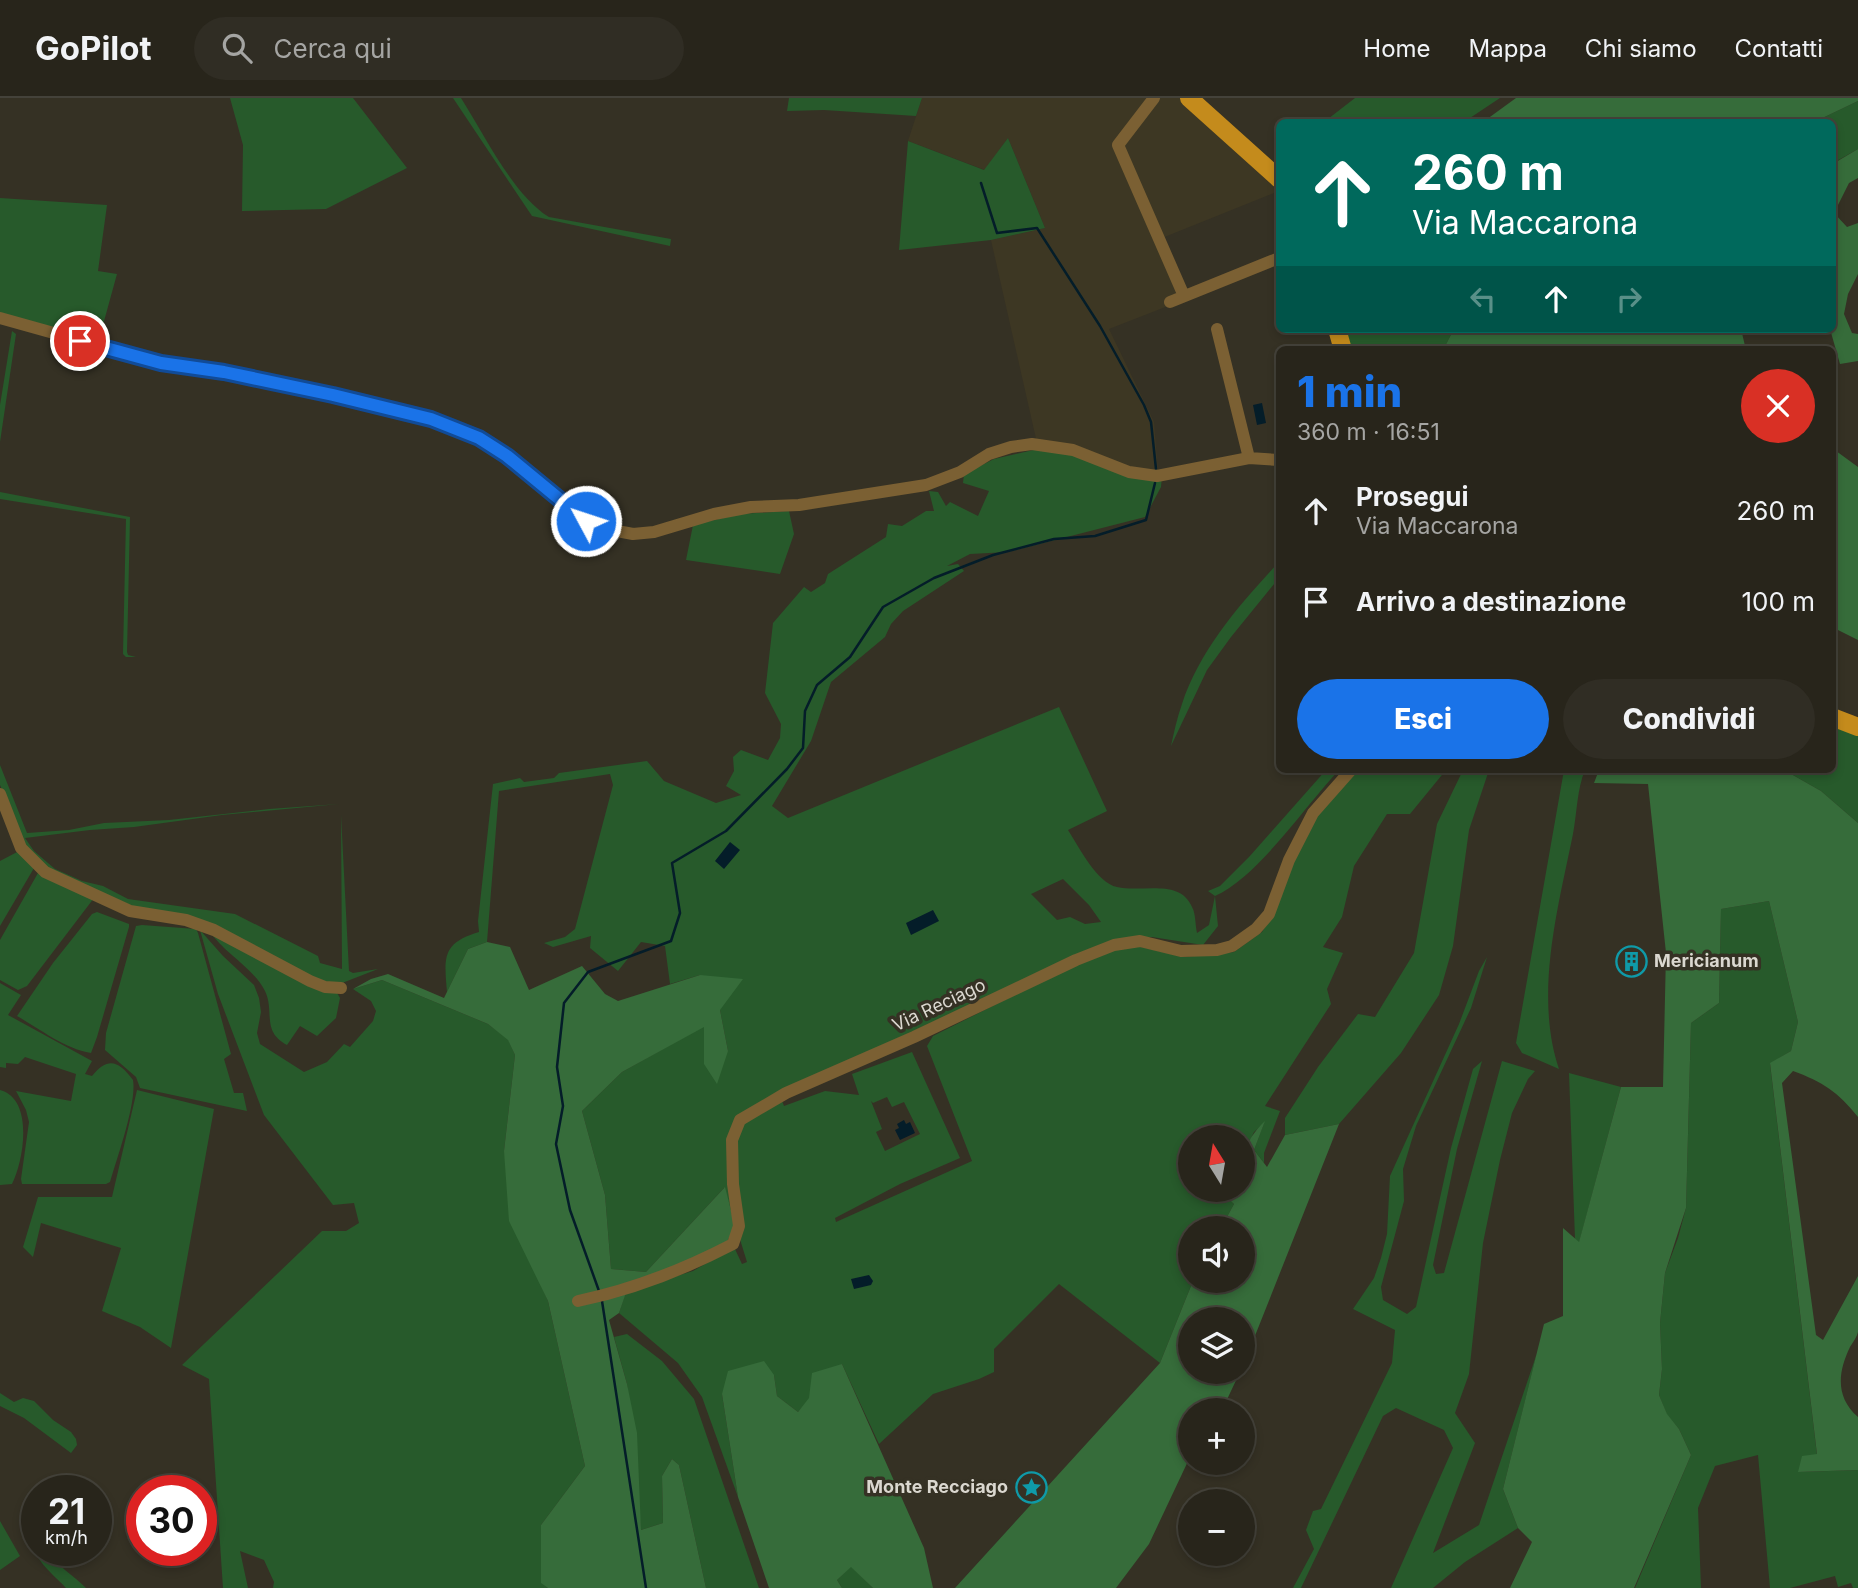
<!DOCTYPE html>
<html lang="it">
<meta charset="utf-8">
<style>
body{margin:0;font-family:Inter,sans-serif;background:#302d24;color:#f1f3f6;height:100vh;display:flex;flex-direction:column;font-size:26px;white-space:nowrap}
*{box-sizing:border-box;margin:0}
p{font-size:23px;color:#a5a5a3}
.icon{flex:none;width:38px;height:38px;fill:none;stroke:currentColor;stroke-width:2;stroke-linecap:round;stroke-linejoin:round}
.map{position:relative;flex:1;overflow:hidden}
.details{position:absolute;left:1276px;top:248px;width:560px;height:427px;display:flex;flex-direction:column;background:#28251b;border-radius:10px;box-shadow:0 4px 10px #0003,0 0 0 2px #44423a}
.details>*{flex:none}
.banner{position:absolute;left:1276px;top:21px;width:560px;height:214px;border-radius:10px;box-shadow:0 4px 10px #0003,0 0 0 2px #44423a;background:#00695c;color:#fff;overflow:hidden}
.needle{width:46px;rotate:349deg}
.controls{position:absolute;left:1178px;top:1027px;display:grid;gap:14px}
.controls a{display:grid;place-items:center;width:77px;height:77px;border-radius:50%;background:#28251b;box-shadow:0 4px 10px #0003,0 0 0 2px #44423a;font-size:35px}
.speed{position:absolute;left:21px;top:1377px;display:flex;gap:14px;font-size:35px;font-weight:700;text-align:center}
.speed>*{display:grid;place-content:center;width:91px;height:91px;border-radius:50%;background:#28251b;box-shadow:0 4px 10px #0003,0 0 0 2px #44423a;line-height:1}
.speed small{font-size:18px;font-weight:400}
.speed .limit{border:10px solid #d22;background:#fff;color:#111}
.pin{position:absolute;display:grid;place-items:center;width:60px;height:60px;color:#fff;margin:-30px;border:4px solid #fff;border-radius:50%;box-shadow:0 2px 7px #0007}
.me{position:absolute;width:77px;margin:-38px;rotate:310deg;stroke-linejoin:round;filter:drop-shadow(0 0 5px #0008)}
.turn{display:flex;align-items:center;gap:24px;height:147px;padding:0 21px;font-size:32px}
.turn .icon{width:91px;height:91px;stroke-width:2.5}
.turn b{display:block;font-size:49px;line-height:60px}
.lanes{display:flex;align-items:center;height:66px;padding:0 21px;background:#0003;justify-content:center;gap:35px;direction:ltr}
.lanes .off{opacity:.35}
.round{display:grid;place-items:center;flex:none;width:74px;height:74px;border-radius:37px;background:#302d24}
.head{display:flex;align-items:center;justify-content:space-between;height:119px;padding:0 21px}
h1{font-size:42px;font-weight:800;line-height:52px;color:#1a73e8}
.action{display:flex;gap:14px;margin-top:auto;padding:14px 21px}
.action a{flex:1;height:80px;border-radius:42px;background:#1a73e8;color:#fff;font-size:28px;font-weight:800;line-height:80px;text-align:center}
.action a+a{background:#302d24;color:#f1f3f6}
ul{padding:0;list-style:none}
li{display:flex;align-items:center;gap:21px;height:91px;padding:0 21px}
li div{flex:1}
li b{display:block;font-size:26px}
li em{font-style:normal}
header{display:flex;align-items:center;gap:42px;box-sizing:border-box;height:98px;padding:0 35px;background:#28251b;border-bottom:2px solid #44423a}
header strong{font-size:33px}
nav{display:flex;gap:38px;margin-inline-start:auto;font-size:24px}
.search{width:490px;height:63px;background:#302d24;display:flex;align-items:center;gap:18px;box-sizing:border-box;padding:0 24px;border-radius:38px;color:#a5a5a3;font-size:26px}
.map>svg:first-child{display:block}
.built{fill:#3d3723}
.green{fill:#275a2b;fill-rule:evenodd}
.forest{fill:#366c3a}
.water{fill:#041d29}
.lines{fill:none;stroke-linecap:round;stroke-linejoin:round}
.stream{stroke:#041d29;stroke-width:2.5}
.minor{stroke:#7b6033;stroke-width:12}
.primary{stroke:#c48b1c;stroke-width:18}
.route-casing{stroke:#114b97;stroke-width:18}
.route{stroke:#1a73e8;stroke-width:12}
.labels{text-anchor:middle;stroke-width:7;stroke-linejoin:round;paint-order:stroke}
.poi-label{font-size:18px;font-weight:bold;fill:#dbd8d0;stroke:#353124;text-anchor:start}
.street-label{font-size:18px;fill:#dbd8d0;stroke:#353124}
</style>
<header>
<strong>GoPilot</strong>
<div class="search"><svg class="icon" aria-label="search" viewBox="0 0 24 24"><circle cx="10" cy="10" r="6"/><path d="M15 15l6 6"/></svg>Cerca qui</div>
<nav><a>Home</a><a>Mappa</a><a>Chi siamo</a><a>Contatti</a></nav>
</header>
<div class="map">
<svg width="1858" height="1490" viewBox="0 0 1858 1490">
<rect width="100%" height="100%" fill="#353124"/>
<path class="built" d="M 922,0 L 1181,0 L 1279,93 L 1162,140 L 1191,199 L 1109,231 L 1154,324 L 1158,374 L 1139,373 L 1037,345 L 991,142 L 1045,130 L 1008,40 L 985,72 L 908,43 Z"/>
<path class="green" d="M 230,0 L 353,0 L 407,70 L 326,111 L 242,113 L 243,47 Z
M 453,0 L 461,0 C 484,36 513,97 549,119 L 671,141 L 670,148 L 532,118 Z
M 789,0 L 922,0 L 916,18 L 824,12 L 787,13 Z
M 1355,0 L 1500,0 L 1464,24 L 1324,24 Z
M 1858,3 L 1858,51 L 1835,64 L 1832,59 L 1832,24 L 1814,24 Z
M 1008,40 L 1045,130 L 991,142 L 899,152 L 908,43 L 984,72 Z
M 0,100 L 107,107 L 98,173 L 117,176 L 98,245 L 0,219 Z
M 1343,231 L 1454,231 L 1443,252 L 1348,252 Z
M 12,233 L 16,236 L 0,344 L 0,307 Z
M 1042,350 L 1162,378 L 1161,389 L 1145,419 L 1008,454 L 970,456 L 947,468 L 958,466 L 964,473 L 903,513 L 891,526 L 885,539 L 831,584 L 811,643 L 772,708 L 788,720 L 1059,609 L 1107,713 L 1068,732 C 1079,749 1097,785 1117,789 C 1141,795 1180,780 1192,809 C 1196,816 1195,827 1197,835 L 1209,827 L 1215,798 L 1208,793 L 1220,788 L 1249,759 L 1326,672 L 1339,672 C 1305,708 1259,778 1215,798 L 1218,828 L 1203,847 L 1152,839 L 1133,839 L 1081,856 L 779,995 L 784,1008 L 825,993 L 859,997 L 852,976 L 912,954 L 960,1060 L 900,1086 L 835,1120 L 836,1124 L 972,1063 L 927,948 L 933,938 L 1078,865 L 1115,850 L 1137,848 L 1184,859 L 1234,854 L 1262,834 L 1272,817 L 1291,762 L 1317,713 L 1354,672 L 1446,672 L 1410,716 L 1387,716 L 1354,768 L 1342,819 L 1323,849 L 1343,855 L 1327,891 L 1331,906 L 1265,1008 L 1280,1013 L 1264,1055 L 1264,1065 L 1254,1052 L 1264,1025 L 1254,1034 L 1243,1058 L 1242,1040 L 1190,1040 L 1190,1092 L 1226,1092 L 1224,1097 L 1234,1106 L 1221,1130 L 1190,1130 L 1190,1183 L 1193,1183 L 1160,1265 L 1059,1186 L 994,1251 L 994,1274 L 979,1281 L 933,1296 L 879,1346 L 842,1266 L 798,1314 L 777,1298 L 774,1277 L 722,1296 L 738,1399 L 702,1299 L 678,1265 L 619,1215 L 626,1193 L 693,1173 L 734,1149 L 742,1166 L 747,1164 L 724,1090 L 646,1174 L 611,1171 L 605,1097 L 582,1013 L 622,974 L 704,928 L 704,966 L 728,953 L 720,912 L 700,877 L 670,886 L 665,848 L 641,844 L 618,873 L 590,850 L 591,838 L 553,849 L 544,845 L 565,839 L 575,831 L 613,687 L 610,676 L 499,693 L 487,844 L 468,851 L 447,894 C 444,859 442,845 479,834 L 478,823 L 493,686 L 520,680 L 524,684 L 554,680 L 559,675 L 647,663 L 664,683 L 716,705 L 741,697 L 726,688 L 734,673 L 733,659 L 741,652 L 768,662 L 780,640 L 781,626 L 765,595 L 773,525 L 804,489 L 811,494 L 825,485 L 828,476 L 886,439 L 888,426 L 902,428 L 926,413 L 934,413 L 929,393 L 938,394 L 946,408 L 950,404 L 978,418 L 989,393 L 963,385 L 964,376 L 994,361 ZM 1063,781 L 1089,807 L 1101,824 L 1085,826 L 1070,819 L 1057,822 L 1031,796 ZM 887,999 L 892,1009 L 904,1004 L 920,1036 L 885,1053 L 876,1034 L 882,1031 L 871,1003 L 873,1005 Z
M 0,394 L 130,419 L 127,554 L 128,557 L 136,559 L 126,559 L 123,556 L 126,421 L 0,401 Z
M 789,413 L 794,436 L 780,476 L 686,462 L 693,427 L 740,416 Z
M 1279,464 L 1279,480 L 1231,539 L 1207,572 L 1171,648 C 1174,634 1177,620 1182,606 C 1200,551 1241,505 1279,464 Z
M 1832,626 L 1858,637 L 1858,725 L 1821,693 L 1784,672 L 1832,672 Z
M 0,667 L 27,735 L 69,732 L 104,725 L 169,722 L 269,711 L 339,706 L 222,717 L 134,729 L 90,732 L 25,740 L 34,753 L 55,771 L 82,783 L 103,788 L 128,801 L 235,816 L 318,858 L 320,865 L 342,871 L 341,717 L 349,873 L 353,875 L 378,871 L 337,887 L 320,886 L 212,828 L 135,809 L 51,773 L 25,749 L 0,687 Z
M 1463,672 L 1489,672 L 1469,732 L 1453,848 L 1439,897 L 1401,955 L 1339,1026 L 1285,1037 L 1285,1020 L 1318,969 L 1358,916 L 1375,919 L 1414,855 L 1437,726 Z
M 1564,672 L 1585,672 C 1577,691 1577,715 1573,736 C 1558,810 1534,897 1559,971 L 1522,955 L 1516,945 Z
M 19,753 L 34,770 L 0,828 L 0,763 Z
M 38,775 L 94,800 L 27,888 L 18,892 L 0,882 L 0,842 Z
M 1769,803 L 1798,924 L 1791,953 L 1770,966 L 1817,1357 L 1799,1374 L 1858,1372 L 1858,1490 L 1853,1490 L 1851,1485 L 1838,1489 L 1835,1478 L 1790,1490 L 1770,1490 L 1758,1357 L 1715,1368 L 1698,1410 L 1701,1490 L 1635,1490 L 1691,1357 L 1679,1331 L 1667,1317 L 1659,1297 L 1662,1271 L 1660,1225 L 1665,1175 L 1678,1140 L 1686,1110 L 1691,925 L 1719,905 L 1721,811 Z
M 97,814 L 129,826 L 129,829 L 97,939 L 91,955 C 65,951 40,931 17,918 L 53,865 L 92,816 Z
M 142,827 L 196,831 L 198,835 L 231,956 L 224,961 L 234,995 L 243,995 L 247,1013 L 140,990 L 136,979 L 105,952 L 106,935 L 136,828 Z
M 200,832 L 223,858 L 254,887 L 259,900 L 261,914 L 257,935 L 260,946 L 304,974 L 327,964 L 344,946 L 350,949 L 373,923 L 376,913 L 371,903 L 353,891 L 382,882 L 488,926 L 508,941 L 515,957 L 504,1053 L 537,1178 L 548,1203 L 585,1368 L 541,1427 L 541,1484 L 548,1490 L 273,1490 L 274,1484 L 264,1462 L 240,1453 L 248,1490 L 223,1490 L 209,1281 L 182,1267 L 322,1133 L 346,1133 L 359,1125 L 354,1105 L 333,1107 L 264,1017 L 218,896 Z
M 209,832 L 336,893 L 340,900 L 336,920 L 317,938 L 300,928 L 287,947 C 261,933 275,914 265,893 C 252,868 224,856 209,832 Z
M 1487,859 L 1471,910 L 1416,1028 L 1403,1071 L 1404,1103 L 1381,1189 L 1383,1202 L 1407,1216 L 1416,1209 L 1451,1050 L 1473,971 L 1482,963 L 1457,1051 L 1433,1167 L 1436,1176 L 1444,1175 L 1502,963 L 1535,973 L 1528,981 L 1512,1015 L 1500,1062 L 1483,1145 L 1469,1276 L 1455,1315 L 1475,1345 L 1433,1455 L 1479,1427 L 1537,1255 L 1503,1391 L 1518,1430 L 1465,1464 L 1433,1490 L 1391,1490 L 1453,1350 L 1444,1332 L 1396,1310 L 1383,1318 L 1301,1490 L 1293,1490 L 1314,1451 L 1306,1432 L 1313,1413 L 1321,1411 L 1392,1265 L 1395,1232 L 1353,1211 L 1374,1180 L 1381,1160 L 1387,1136 L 1390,1078 L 1459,926 L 1479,873 Z
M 0,885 L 21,897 L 8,917 L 92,963 L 85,976 L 92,978 C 108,958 119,963 133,982 C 137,1004 117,1060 110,1084 L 106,1086 L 22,1086 L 21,1081 L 29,1024 L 26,1012 L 16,993 L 71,1003 L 76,976 L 25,959 L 18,966 L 6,965 L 6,970 L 0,969 Z
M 1569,975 L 1621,989 L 1579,1145 L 1575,1141 Z
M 0,992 C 34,1001 24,1062 12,1086 L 0,1087 Z
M 137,992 L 214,1011 L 171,1250 L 140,1229 L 102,1213 L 121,1150 L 41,1125 L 33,1159 L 23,1149 L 38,1099 L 112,1099 Z
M 627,1236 L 662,1263 L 694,1301 L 759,1490 L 706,1490 L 679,1367 L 672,1361 L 662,1378 L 663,1425 L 641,1432 L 627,1286 L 614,1239 Z
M 0,1295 L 14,1304 L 23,1300 L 34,1303 L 53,1322 L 71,1334 L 76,1341 L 77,1347 L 71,1355 L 24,1320 L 0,1308 Z
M 0,1423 L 20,1458 L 0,1472 Z
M 35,1440 L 37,1452 L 47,1453 C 57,1468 73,1477 86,1490 L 66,1490 C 55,1478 28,1458 35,1440 Z
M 851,1468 L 873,1490 L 842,1490 L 837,1482 Z"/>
<path class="forest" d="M 1516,0 L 1858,0 L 1858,3 L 1814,24 L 1483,24 Z
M 1858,51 L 1858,80 L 1849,85 L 1834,115 L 1847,129 L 1858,125 L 1858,176 L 1848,196 L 1844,216 L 1852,235 L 1858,236 L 1858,263 L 1840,266 L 1830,231 L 1832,231 L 1832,59 L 1836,64 Z
M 1454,231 L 1741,231 L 1746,252 L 1443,252 Z
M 1832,350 L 1858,369 L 1858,542 L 1832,529 Z
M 1599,672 L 1784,672 L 1821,693 L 1858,725 L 1858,1019 C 1838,994 1823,984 1793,973 L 1782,985 L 1816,1237 L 1823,1242 L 1858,1178 C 1858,1196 1858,1217 1858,1234 C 1857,1239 1853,1244 1850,1249 C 1838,1274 1835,1299 1858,1319 L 1858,1372 L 1798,1374 L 1802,1358 L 1817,1356 L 1770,965 L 1791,953 L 1798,924 L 1769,803 L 1721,811 L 1719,905 L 1691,925 L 1686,1110 L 1665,1175 L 1660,1225 L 1662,1271 L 1659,1297 L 1667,1316 L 1679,1331 L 1691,1357 L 1634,1490 L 1510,1490 L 1532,1444 L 1518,1430 L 1503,1391 L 1544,1226 L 1563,1218 L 1563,1130 L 1579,1144 L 1621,989 L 1663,989 L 1666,855 L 1648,686 L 1594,685 Z
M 487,844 L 510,849 L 529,892 L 582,868 L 605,896 L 618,903 L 700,877 L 743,881 L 720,912 L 728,953 L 717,986 L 704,966 L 704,929 L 622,974 L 582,1013 L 605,1097 L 611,1171 L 646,1174 L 725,1089 L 735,1128 L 727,1144 L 672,1172 L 629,1186 L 619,1215 L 609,1222 L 627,1286 L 637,1335 L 641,1432 L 663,1425 L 662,1378 L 672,1361 L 679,1367 L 706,1490 L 548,1490 L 541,1485 L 541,1427 L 585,1368 L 548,1203 L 509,1123 L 504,1053 L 515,957 L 508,942 L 488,926 L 382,882 L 353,891 L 371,881 L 388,876 L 444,900 L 468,851 Z
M 1265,1023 L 1254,1052 L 1267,1069 L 1285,1037 L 1339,1026 L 1243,1268 L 1242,1222 L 1190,1222 L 1190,1274 L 1240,1274 L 1222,1312 L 1190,1312 L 1190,1359 L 1149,1446 L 1116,1490 L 955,1490 L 1160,1265 L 1193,1183 L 1242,1183 L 1242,1130 L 1221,1130 L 1234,1106 L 1224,1097 L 1226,1092 L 1242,1092 C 1242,1061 1242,1045 1265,1023 Z
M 764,1263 L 774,1277 L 777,1298 L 798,1314 L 809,1300 L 812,1275 L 842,1266 L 924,1450 L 933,1490 L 873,1490 L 851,1469 L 837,1482 L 842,1490 L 769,1490 L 738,1399 L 722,1296 L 728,1273 Z"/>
<path class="water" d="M 1262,305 L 1266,325 L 1257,327 L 1253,307 Z
M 730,744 L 740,752 L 724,771 L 715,763 Z
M 933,812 L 939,823 L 911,837 L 906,825 Z
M 904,1022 L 906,1026 L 910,1024 L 915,1035 L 900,1042 L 895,1032 L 899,1030 L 897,1026 Z
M 869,1177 L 873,1183 L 871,1187 L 854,1191 L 851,1181 Z"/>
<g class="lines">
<path class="stream" d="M 981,85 L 997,135 L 1037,130 L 1100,228 L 1144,307 L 1151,324 L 1156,371
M 599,1193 L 570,1112 L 556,1046 L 563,1008 L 557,969 L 564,905 L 588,874 L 671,843 L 680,815 L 672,765 L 726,733 L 787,671 L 803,650 L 805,613 L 817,587 L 850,559 L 883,509 L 934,480 L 993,457 L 1054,441 L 1095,438 L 1146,422 L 1155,385
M 602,1203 L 646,1490"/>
<path class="minor" d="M 1154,0 L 1118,47 L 1184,198
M 1170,204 L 1279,160
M 0,220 L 161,265 L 224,274 L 333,297 L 431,321 L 479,340 L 507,358 L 596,429 L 633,436 L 654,434 L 714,416 L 751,409 L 799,407 L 926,387 L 960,374 L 989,356 L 1011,349 L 1032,346 L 1073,352 L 1129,374 L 1157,378 L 1249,360 L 1279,362
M 1217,231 L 1249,360
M 0,696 L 21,750 L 45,774 L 130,813 L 186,822 L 214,832 L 310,883 L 325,889 L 341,890
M 578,1203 C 631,1192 685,1171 733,1146 L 739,1128 L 733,1086 L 732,1042 L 740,1022 L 786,995 L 914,939 L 1076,862 L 1114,847 L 1140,843 L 1181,853 L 1217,852 L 1232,848 L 1256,831 L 1269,816 L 1289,762 L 1313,715 L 1351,672"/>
<path class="primary" d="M 1189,0 L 1279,81
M 1337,231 L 1343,252
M 1832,619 L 1858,629"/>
</g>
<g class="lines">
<defs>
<path id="route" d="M 80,243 L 161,265 L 224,274 L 333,297 L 431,321 L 479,340 L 507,358 L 586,423"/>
</defs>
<use href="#route" class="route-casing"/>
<use href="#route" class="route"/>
</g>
<defs>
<symbol id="building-ring" viewBox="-11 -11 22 22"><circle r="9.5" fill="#353124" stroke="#0f9aa8" stroke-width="1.5"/><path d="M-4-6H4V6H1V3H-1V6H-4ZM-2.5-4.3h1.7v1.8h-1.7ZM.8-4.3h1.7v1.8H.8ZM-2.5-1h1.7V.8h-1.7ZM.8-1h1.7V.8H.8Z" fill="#0f9aa8"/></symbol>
<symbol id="sight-ring" viewBox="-11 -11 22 22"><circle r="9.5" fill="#353124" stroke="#0f9aa8" stroke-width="1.5"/><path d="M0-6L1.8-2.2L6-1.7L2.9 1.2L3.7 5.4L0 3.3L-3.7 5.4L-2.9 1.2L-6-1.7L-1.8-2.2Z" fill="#0f9aa8"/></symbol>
</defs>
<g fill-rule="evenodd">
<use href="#building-ring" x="1614" y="846" width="35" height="35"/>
<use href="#sight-ring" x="1014" y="1372" width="35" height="35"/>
</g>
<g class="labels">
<g class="poi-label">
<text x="1654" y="869">Mericianum</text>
<text x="1008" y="1395" text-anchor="end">Monte Recciago</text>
</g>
<g class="street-label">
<text transform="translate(939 907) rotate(-25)" y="6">Via Reciago</text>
</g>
</g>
</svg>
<div class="controls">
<a><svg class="needle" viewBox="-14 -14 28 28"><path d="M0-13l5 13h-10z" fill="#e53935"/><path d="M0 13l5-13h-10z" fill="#a5a5a3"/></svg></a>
<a><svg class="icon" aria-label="sound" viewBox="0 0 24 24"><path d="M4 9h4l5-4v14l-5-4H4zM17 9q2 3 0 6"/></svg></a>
<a><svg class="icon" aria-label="layers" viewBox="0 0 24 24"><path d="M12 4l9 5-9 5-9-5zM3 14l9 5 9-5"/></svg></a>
<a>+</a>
<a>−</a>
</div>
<div class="speed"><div>21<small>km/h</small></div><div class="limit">30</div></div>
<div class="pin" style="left:80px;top:243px;background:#d93025"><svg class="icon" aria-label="arrive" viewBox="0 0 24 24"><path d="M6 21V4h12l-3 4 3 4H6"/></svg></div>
<svg class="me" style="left:586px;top:423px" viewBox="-20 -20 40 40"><circle r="17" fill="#1a73e8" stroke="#fff" stroke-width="3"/><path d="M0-11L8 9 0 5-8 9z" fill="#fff"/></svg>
<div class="banner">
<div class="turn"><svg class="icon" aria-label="ahead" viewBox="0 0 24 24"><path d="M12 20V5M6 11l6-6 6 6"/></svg><div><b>260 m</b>Via Maccarona</div></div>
<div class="lanes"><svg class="icon off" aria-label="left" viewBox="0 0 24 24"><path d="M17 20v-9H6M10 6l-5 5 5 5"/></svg><svg class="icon" aria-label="ahead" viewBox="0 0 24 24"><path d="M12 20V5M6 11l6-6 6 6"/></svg><svg class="icon off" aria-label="right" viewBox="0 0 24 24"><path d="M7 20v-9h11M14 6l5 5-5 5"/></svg></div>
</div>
<section class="details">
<div class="head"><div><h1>1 min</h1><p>360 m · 16:51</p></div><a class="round" style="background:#d93025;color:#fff"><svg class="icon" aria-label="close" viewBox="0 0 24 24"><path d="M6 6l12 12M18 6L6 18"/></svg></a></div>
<ul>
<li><svg class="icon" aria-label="ahead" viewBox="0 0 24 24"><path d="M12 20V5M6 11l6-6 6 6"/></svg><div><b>Prosegui</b><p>Via Maccarona</p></div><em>260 m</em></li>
<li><svg class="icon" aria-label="arrive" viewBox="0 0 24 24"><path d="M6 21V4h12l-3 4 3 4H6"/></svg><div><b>Arrivo a destinazione</b></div><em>100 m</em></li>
</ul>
<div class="action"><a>Esci</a><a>Condividi</a></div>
</section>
</div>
